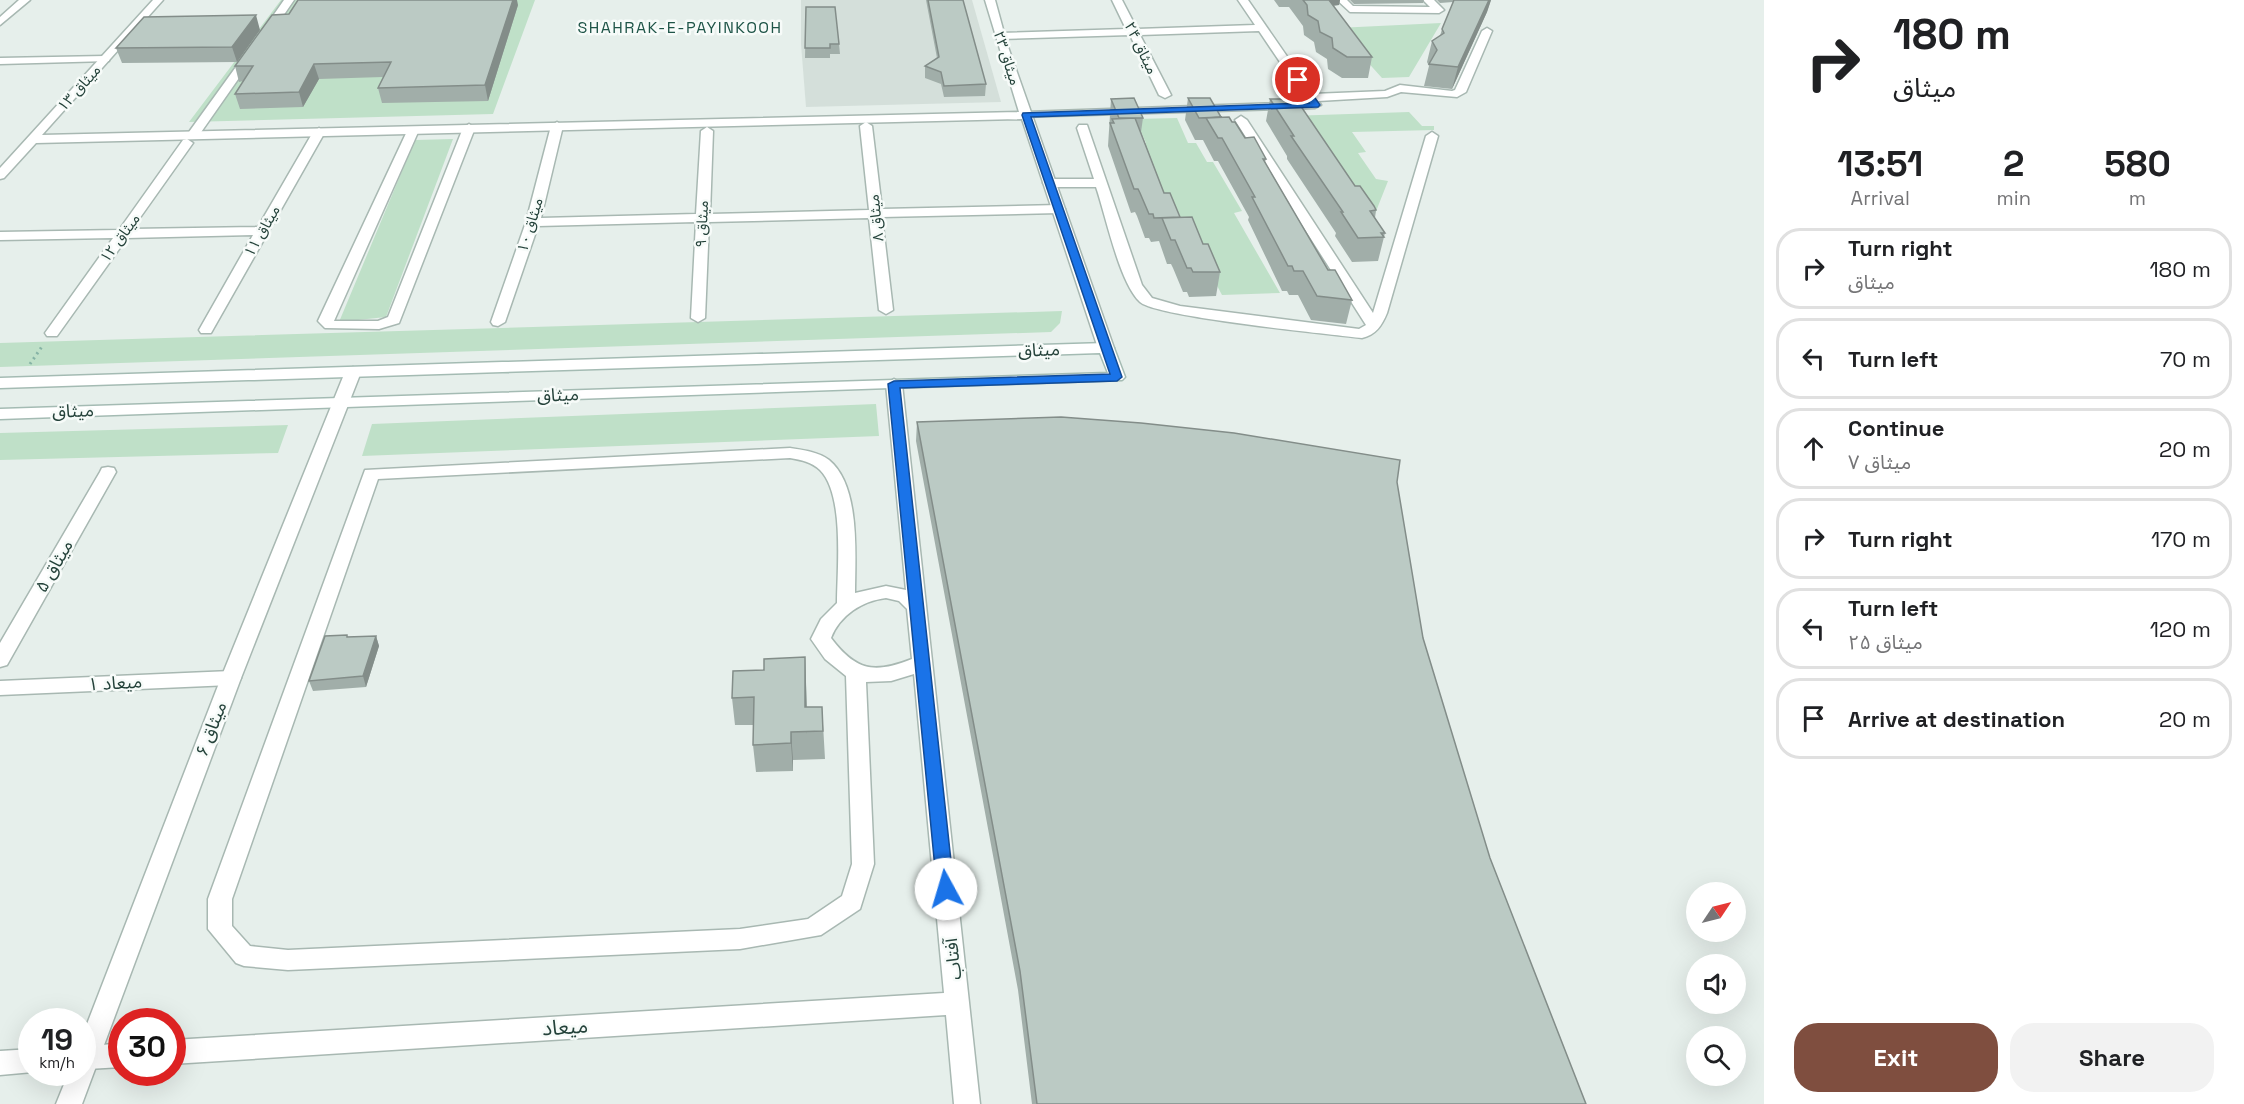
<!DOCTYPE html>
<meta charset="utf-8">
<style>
body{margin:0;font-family:"Space Grotesk","Noto Sans Arabic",sans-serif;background:#f2f2f2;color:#202124;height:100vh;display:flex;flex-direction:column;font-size:22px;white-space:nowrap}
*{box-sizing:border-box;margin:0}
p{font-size:20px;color:#757577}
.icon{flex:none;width:33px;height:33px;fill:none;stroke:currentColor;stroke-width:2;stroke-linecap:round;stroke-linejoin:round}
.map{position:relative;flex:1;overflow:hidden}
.panel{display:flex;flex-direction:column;background:#fff;width:480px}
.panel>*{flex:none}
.guide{background:#fff;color:#202124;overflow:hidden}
.needle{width:39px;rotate:55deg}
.tools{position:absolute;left:1686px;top:882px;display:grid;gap:12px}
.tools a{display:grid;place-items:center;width:60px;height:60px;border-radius:50%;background:#fff;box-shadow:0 6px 24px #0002;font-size:30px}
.speed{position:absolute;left:18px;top:1008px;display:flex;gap:12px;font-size:30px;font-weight:700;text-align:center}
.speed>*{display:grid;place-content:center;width:78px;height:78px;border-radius:50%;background:#fff;box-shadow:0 6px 24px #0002;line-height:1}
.speed small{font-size:15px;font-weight:400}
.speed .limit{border:9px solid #d22;background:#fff;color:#111}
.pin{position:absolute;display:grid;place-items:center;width:51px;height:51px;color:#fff;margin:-26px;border:3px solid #fff;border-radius:50%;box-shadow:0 2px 6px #0007}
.me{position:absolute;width:66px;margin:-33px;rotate:354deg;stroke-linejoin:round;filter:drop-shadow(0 0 4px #0008)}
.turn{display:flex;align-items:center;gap:21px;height:126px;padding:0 30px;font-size:27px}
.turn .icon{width:78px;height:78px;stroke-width:2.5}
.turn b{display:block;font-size:42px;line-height:51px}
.eta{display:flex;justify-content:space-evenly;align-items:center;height:102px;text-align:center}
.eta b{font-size:36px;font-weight:600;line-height:42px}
.cta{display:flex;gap:12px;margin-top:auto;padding:12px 30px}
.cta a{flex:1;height:69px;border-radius:24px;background:#7f4e3f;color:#fff;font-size:24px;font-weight:600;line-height:69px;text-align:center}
.cta a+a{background:#f2f2f2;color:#202124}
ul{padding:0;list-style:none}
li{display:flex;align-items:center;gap:18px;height:81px;margin:0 12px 9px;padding:0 18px;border:3px solid #e0e0e0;border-radius:24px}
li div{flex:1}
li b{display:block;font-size:22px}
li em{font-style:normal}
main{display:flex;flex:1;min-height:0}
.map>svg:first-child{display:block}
.built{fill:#d4dfda}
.green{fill:#bfe0c8}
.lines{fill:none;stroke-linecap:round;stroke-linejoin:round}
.minor-casing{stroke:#a8b8b2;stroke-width:3}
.tertiary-casing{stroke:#a8b8b2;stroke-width:3}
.secondary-casing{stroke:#a4bbb3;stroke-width:3}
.path{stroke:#86b3a5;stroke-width:3;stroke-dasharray:2 4;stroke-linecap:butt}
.minor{fill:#fff;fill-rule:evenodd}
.tertiary{fill:#fff;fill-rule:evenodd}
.secondary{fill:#fff;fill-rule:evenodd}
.wall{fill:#a1aea9}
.shaded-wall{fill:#838d89}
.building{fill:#bbcac4;stroke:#838d89;stroke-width:1.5}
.route{fill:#1a73e8;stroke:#114b97;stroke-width:1.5}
.labels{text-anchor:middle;stroke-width:5;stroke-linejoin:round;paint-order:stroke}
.far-street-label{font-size:15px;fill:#24423a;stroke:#f7fbf9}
.far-neighbourhood-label{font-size:16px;letter-spacing:1.5px;fill:#1f5548;stroke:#f7fbf9}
.street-label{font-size:18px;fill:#24423a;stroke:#f7fbf9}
.near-street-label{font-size:21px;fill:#24423a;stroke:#f7fbf9}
</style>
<main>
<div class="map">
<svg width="1764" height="1104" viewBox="0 0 1764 1104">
<rect width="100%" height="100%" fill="#e6efeb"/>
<path class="built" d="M 801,0 L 972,0 L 1001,102 L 806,107 L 801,44 Z"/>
<path class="green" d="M 281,0 L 535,0 L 493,114 L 189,122 Z
M 1441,23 L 1409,77 L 1382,78 L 1337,28 Z
M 1409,112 L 1422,126 L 1434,126 L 1434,130 L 1352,132 L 1366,152 L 1358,153 L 1376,179 L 1388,181 L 1371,224 L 1289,116 Z
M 1177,118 L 1188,143 L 1196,143 L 1207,162 L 1213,162 L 1242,211 L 1234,213 L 1280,293 L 1222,295 L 1179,214 L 1168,214 L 1140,144 L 1146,143 L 1135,119 Z
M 453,139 L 386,317 L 339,322 L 415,140 Z
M 1062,311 L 1060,323 L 1051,332 L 0,367 L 0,343 Z
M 876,404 L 879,436 L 362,456 L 372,424 Z
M 288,425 L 278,453 L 0,460 L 0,433 Z"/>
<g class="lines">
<defs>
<path id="minor" d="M 19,0 L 30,0 L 0,25 L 0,17 Z
M 284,0 L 294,0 L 270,35 L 262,35 L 261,33 Z
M 1112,0 L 1122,0 L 1137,29 L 1255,25 L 1238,0 L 1248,0 L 1313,94 L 1385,91 L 1400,85 L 1452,91 L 1455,90 L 1482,31 L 1487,28 L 1492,31 L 1466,92 L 1457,97 L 1401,92 L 1387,97 L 1318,101 L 1321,105 L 1315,108 L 1022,117 L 1022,113 L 1026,112 L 1307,102 L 1259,31 L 1140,35 L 1171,95 L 1165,98 L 1159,95 L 1130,35 L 1000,39 L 995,36 L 1000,33 L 1126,29 Z
M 1337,0 L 1347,0 L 1353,6 L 1430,7 L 1423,0 L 1434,0 L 1444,10 L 1439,13 L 1350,12 Z
M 250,52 L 255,55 L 197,138 L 189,138 L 189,132 L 246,53 Z
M 105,56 L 109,57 L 109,61 L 0,64 L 0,58 Z
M 1241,116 L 1247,120 L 1373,313 L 1426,136 L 1432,132 L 1438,136 L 1387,313 C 1382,325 1376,335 1362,338 C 1329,334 1156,317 1140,302 C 1119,282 1106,216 1096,187 L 1049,187 L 1043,183 L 1049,179 L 1094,179 L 1077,128 L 1079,125 L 1087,125 L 1142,285 L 1152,298 L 1180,306 L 1359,329 L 1366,325 L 1235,120 Z
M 557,122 L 563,126 L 541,218 L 696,214 L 701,131 L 707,127 L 713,131 L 710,214 L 869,210 L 860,126 L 866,122 L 872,126 L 882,209 L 1059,205 L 1065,209 L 1059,213 L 882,217 L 893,310 L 886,314 L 879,310 L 869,218 L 709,222 L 705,318 L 698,322 L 691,318 L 696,222 L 538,226 L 505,322 L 498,326 L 493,325 L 491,322 L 526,222 L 551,126 Z
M 469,124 L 475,128 L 399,323 L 379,329 L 325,328 L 318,321 L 409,127 L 417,127 L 419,130 L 334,321 L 378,321 L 388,317 L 463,128 Z
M 319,128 L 325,132 L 211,333 L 201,333 L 199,330 L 253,235 L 127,238 L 57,336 L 47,336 L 45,333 L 113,238 L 0,240 L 0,232 L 119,230 L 183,140 L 187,139 L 193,143 L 132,229 L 258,227 L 313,132 Z
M 894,379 L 902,384 L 980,1104 L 954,1104 L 946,1015 L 172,1064 L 172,1040 L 944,993 L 914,674 L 891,681 L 866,682 L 874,864 L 860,909 L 821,935 L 740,949 L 288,970 L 244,966 L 236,963 L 208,929 L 208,899 L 365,470 L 790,448 C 803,450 819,452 829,460 C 861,486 855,557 855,593 L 886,586 L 906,590 L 886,384 ZM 790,458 C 801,460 812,462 820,470 C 845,495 837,570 837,603 L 821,619 L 811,639 L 825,659 L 846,676 L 852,864 L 842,896 L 808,919 L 740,929 L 288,950 L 250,946 L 232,926 L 232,899 L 378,479 ZM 886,598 L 899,601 L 907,609 L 912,659 C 874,674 856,671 831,638 C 840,615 862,601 886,598 Z
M 108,467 L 114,468 L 116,472 L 7,665 L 0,667 L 0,643 L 100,472 L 102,468 Z
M 231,671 L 238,673 L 241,678 L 238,683 L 231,685 L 0,695 L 0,681 Z
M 122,1043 L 122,1067 L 88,1069 L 82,1067 L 82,1047 Z"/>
<path id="tertiary" d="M 153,0 L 163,0 L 42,135 L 1019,112 L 985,0 L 995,0 L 1007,44 L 1114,348 L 1106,353 L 1098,348 L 1022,119 L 36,143 L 4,178 L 0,179 L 0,168 Z
M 353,367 L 361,372 L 241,678 L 82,1104 L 56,1104 L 69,1072 L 82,1072 L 82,1037 L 221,678 L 345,372 Z
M 32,1049 L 33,1072 L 0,1075 L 0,1051 Z"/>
<path id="secondary" d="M 1106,343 L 1114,348 L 1125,377 L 1122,380 L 0,419 L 0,409 L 1108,373 L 1100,353 L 0,388 L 0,378 Z"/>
</defs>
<use href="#minor" class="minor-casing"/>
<use href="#tertiary" class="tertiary-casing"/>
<use href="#secondary" class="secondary-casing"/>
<path class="path" d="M 30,364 L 43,345"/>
<use href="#minor" class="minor"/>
<use href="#tertiary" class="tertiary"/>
<use href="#secondary" class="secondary"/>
</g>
<path class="wall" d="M 926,0 L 963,0 L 986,84 L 985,96 L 944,97 L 941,84 L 925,78 L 925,66 L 937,58 Z
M 1274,0 L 1340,0 L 1339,5 L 1333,6 L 1372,57 L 1368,78 L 1342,78 L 1328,69 L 1327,59 L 1316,52 L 1314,42 L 1304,35 L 1303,26 L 1289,7 L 1279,7 Z
M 1350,0 L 1424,0 L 1423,3 L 1354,4 Z
M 1437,0 L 1491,0 L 1487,12 L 1452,89 L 1424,86 L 1429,66 L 1427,62 L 1432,41 L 1440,36 L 1442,29 L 1453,2 L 1440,3 Z
M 518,5 L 488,101 L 382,103 L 378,88 L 383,77 L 319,79 L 303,107 L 240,109 L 235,94 L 243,81 L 239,82 L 235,66 Z
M 806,7 L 839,44 L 840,54 L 830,54 L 830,58 L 805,58 Z
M 260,30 L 237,62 L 122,63 L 116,48 Z
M 1188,98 L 1221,117 L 1232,122 L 1245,138 L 1266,159 L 1265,162 L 1328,270 L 1352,300 L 1346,324 L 1311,320 L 1298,295 L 1289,295 L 1287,291 L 1282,291 L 1248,220 L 1249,217 L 1218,161 L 1214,161 L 1203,140 L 1195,140 L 1185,120 Z
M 1111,99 L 1143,118 L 1141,132 L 1164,193 L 1180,218 L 1203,244 L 1220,272 L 1216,296 L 1189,297 L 1187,292 L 1183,292 L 1173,268 L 1171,264 L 1167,264 L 1159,241 L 1151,242 L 1149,238 L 1145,238 L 1137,216 L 1135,212 L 1131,213 L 1108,146 Z
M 1270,99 L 1355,186 L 1376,210 L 1375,218 L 1385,233 L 1378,261 L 1352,262 L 1335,236 L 1336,233 L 1287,159 L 1287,156 L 1266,121 Z
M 917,422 L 1397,482 L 1423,638 L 1490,858 L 1586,1104 L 1032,1104 L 1018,990 L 916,441 Z
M 376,636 L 379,646 L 366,687 L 313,691 L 309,681 L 348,637 Z
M 805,657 L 807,707 L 822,707 L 825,759 L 793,760 L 793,771 L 756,772 L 753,745 L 754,725 L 735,725 L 732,698 L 764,670 Z"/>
<path class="shaded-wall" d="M 513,0 L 517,0 L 518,5 L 488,101 L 485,85 Z
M 1316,0 L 1340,0 L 1339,5 L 1315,7 Z
M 1489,0 L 1491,0 L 1487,12 L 1452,89 L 1458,67 Z
M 256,15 L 260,30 L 237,62 L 232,47 Z
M 314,64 L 319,79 L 303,107 L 299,92 Z
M 376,636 L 379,646 L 366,687 L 363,676 Z
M 805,657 L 806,685 L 807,735 L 805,707 Z
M 791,732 L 793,760 L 793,771 L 791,743 Z"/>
<path class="building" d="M 298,0 L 513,0 L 485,85 L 378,88 L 391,62 L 314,64 L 299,92 L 235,94 L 253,66 L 235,66 L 272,15 L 289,14 Z
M 928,0 L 963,0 L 986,84 L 944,86 L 941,72 L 925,66 L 939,57 Z
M 1303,0 L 1329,0 L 1372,57 L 1347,57 L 1333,48 L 1332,38 L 1320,32 L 1318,21 L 1308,15 L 1307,5 Z
M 1454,0 L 1489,0 L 1458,67 L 1429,64 L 1437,50 L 1432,41 L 1444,33 L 1442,29 Z
M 806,7 L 835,7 L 839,44 L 830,44 L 830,48 L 805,48 Z
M 256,15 L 232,47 L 116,48 L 144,17 Z
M 1134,98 L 1143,118 L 1119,118 L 1111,99 Z
M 1188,98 L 1210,98 L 1221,117 L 1199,118 Z
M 1270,99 L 1296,99 L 1355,186 L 1360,186 L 1374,206 L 1376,210 L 1370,211 L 1385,233 L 1381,233 L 1384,237 L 1358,238 L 1341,212 L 1343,212 L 1291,136 L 1294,136 Z
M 1229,117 L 1232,122 L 1235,122 L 1245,138 L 1254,137 L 1266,159 L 1263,159 L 1328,270 L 1335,270 L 1352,300 L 1317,296 L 1303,271 L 1294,271 L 1292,266 L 1288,266 L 1252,197 L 1255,197 L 1222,138 L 1218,138 L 1206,118 Z
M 1135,118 L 1164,193 L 1170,193 L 1180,217 L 1154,218 L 1153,214 L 1149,214 L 1140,193 L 1138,189 L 1134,189 L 1110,123 L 1114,123 L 1112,119 Z
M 1192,217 L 1203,244 L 1208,244 L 1220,272 L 1193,272 L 1191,268 L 1187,268 L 1175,240 L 1171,240 L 1162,218 Z
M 1061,417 L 1141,423 L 1234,433 L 1400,460 L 1397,482 L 1423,638 L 1490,858 L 1586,1104 L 1037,1104 L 1020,971 L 917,422 Z
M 347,635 L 347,637 L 376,636 L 363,676 L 309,681 L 325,636 Z
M 805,657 L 805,707 L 822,707 L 823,731 L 791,732 L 791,743 L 753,745 L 754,697 L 732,698 L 733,671 L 764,670 L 764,659 Z"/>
<path class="route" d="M 1298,78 L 1301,78 L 1320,105 L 1318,107 L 1031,117 L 1122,377 L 1117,381 L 900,388 L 954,889 L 952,894 L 946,897 L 940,894 L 937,889 L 888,384 L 894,381 L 1110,374 L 1022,115 L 1023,113 L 1309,103 L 1294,80 Z"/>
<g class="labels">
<g class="far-street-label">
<text transform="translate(1141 48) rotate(64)" y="5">میثاق ۲۴</text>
<text transform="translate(1007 58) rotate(72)" y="5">میثاق ۲۳</text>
<text transform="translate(79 88) rotate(-48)" y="5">میثاق ۱۳</text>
<text transform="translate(876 218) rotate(-96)" y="5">میثاق ۸</text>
<text transform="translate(702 224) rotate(-87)" y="5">میثاق ۹</text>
<text transform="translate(530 225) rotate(-73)" y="5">میثاق ۱۰</text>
<text transform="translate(262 231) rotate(-60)" y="5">میثاق ۱۱</text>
<text transform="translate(120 238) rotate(-54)" y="5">میثاق ۱۲</text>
</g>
<g class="far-neighbourhood-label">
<text x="680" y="33">SHAHRAK-E-PAYINKOOH</text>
</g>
<g class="street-label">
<text transform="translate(1039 350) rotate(-2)" y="6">میثاق</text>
<text transform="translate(558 395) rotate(-2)" y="6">میثاق</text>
<text transform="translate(73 411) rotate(-2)" y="6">میثاق</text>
<text transform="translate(54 566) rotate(-60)" y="6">میثاق ۵</text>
<text transform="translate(115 683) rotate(-3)" y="6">میعاد ۱</text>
<text transform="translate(211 729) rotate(-69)" y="6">میثاق ۶</text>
<text transform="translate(953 959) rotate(-96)" y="6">آفتاب</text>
</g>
<g class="near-street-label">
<text transform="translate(565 1027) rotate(-4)" y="7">میعاد</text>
</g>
</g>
</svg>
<div class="tools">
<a><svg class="needle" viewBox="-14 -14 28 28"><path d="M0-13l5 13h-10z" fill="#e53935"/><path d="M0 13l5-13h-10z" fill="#757577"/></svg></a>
<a><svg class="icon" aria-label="sound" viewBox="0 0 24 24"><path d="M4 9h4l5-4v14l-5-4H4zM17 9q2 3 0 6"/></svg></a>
<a><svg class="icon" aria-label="search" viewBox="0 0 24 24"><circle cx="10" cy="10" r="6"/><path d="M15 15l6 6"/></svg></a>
</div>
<div class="speed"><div>19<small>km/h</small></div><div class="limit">30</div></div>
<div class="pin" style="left:1298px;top:80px;background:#d93025"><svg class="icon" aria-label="arrive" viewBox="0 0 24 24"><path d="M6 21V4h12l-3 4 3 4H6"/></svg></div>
<svg class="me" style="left:946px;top:889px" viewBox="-20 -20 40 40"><circle r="19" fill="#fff"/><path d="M0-13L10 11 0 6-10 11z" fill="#1a73e8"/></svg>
</div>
<section class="panel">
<div class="guide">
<div class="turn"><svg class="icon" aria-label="right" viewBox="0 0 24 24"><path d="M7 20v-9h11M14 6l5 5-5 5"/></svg><div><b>180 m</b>میثاق</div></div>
</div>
<div class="eta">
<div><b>13:51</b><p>Arrival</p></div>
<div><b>2</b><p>min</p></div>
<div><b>580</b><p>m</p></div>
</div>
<ul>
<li><svg class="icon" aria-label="right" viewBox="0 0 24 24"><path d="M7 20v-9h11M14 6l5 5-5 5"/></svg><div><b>Turn right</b><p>میثاق</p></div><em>180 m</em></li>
<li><svg class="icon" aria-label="left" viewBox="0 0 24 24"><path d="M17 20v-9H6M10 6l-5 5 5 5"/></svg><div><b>Turn left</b></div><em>70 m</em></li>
<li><svg class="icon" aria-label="ahead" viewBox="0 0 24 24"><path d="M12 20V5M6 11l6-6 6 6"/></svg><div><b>Continue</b><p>میثاق ۷</p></div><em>20 m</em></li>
<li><svg class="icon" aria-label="right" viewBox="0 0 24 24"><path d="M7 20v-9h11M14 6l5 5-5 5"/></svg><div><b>Turn right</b></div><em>170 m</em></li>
<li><svg class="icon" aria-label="left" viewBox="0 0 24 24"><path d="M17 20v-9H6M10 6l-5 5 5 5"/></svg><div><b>Turn left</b><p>میثاق ۲۵</p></div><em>120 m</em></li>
<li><svg class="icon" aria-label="arrive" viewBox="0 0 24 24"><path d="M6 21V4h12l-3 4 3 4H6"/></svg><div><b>Arrive at destination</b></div><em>20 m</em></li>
</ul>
<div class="cta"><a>Exit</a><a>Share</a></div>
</section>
</main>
